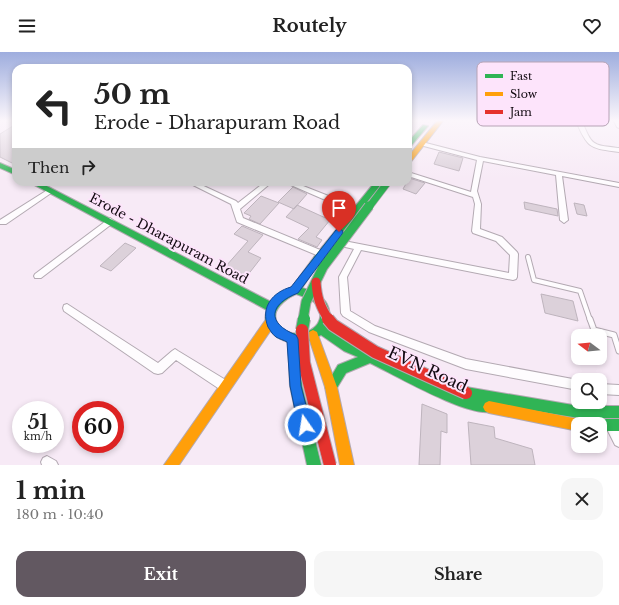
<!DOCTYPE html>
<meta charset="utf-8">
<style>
body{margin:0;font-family:"Libre Baskerville",serif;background:#f6f6f6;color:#222;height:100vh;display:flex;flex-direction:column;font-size:15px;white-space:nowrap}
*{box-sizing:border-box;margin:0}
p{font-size:13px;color:#767676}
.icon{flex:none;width:22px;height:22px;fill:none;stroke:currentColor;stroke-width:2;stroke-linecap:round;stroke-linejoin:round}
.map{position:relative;height:413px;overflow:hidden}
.panel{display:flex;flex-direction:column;background:#fff;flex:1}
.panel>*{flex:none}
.hud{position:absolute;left:12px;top:12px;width:400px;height:122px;border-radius:12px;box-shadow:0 2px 6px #0003;background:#fff;color:#222;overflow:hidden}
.needle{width:26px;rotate:286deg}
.buttons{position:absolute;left:571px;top:277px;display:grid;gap:8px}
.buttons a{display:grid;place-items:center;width:36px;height:36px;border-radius:8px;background:#fff;box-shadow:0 2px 6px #0003;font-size:20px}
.speed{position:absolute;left:12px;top:349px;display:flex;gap:8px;font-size:20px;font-weight:700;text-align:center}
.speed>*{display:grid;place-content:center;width:52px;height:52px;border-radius:50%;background:#fff;box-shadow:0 2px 6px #0003;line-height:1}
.speed small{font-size:10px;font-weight:400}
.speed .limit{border:6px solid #d22;background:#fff;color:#111}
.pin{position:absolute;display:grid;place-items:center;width:34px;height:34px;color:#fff;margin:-41px -17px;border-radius:50% 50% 50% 0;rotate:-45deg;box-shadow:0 0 4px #0007}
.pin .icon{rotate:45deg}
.me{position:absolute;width:44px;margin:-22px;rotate:347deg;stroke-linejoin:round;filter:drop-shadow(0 0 3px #0008)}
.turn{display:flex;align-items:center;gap:14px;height:84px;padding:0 16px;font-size:18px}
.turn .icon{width:52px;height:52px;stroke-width:2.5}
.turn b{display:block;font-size:28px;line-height:34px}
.then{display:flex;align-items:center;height:38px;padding:0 16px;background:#0003;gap:8px;font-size:15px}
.round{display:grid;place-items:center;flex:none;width:42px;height:42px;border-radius:12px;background:#f6f6f6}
.head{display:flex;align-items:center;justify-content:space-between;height:68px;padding:0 16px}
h1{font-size:24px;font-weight:800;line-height:30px}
.primary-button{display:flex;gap:8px;margin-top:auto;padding:8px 16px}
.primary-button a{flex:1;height:46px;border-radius:12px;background:#625861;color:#fff;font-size:16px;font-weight:800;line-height:46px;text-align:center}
.primary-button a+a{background:#f6f6f6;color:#222}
header{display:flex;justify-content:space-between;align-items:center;height:52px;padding:0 16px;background:#fff;font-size:18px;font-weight:800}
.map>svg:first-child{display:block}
.building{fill:#dcd1da;stroke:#beb4bd}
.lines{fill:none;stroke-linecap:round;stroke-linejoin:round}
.lane-far1-casing{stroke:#b3a9b2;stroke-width:6}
.lane-casing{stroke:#b3a9b2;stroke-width:7}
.street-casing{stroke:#b3a9b2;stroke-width:2}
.fast-casing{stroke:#b3a9b2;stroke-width:2}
.slow-casing{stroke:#b3a9b2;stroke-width:2}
.lane-far1{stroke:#fefcfe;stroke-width:4}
.lane{stroke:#fefcfe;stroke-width:5}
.street{fill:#fefcfe;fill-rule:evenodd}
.fast{fill:#30b455;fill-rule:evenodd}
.slow{fill:#ff9f0a;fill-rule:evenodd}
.fast-bridge-far2-casing{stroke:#b3a9b2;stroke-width:8;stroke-linecap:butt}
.fast-bridge-far1-casing{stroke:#b3a9b2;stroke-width:11;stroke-linecap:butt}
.fast-bridge-casing{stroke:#b3a9b2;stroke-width:14;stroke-linecap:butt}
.jam-bridge-far1-casing{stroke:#b3a9b2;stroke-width:11;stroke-linecap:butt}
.jam-bridge-casing{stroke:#b3a9b2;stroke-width:14;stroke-linecap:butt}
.fast-bridge-far2{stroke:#30b455;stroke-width:7}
.fast-bridge-far1{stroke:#30b455;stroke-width:9}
.fast-bridge{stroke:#30b455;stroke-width:12}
.jam-bridge-far1{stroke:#e5322d;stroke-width:9}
.jam-bridge{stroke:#e5322d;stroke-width:12}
.route{fill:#1a73e8;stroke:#114b97}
.labels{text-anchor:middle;stroke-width:4;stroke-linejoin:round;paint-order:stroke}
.street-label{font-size:13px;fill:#120a11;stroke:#fde4fb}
.near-street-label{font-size:16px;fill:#120a11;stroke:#fde4fb}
.key{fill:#fde4fb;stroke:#b6a3b5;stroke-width:1}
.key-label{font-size:11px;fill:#120a11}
</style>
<header><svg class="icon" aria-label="menu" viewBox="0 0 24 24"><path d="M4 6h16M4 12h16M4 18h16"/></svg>Routely<svg class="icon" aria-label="heart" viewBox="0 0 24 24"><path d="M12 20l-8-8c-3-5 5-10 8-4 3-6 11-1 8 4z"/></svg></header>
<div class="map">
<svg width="619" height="413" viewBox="0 0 619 413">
<rect width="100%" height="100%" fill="#f7eaf6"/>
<path class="building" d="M 16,72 L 16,113 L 0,105 L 0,82 Z
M 439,100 L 463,106 L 459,119 L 434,112 Z
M 409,126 L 425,131 L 416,142 L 403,137 Z
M 293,135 L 307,142 L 294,157 L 278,150 Z
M 261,144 L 279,151 L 260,172 L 249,167 L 251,164 L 244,161 Z
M 524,150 L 557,157 L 558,164 L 525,157 Z
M 574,151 L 584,153 L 587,164 L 577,162 Z
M 297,153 L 330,168 L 316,185 L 322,188 L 317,195 L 298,187 L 309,176 L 286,165 Z
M 242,174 L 263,183 L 248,200 L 261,206 L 247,224 L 226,214 L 248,189 L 234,182 Z
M 125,191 L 136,196 L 111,219 L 100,214 Z
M 541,242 L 573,249 L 578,269 L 545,261 Z
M 422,352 L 447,362 L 447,381 L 441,379 L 440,413 L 419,413 Z
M 468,370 L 494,375 L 495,386 L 532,397 L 535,413 L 471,413 Z"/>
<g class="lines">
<defs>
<path id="lane-far1" d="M 528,205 L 534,228 L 580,239 L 590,268"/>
<path id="lane" d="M 590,267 L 594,278 L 614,283 L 619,299"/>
<path id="street" d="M 576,69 L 582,69 C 592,94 592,93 619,96 L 619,100 C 590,96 588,97 576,69 Z
M 614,69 L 619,69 L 619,76 L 617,75 Z
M 422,90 L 480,105 L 619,131 L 619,135 L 562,124 L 568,168 L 564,171 L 560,168 L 556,123 L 483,109 L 477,139 L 481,152 L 480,177 L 502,185 L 517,200 L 518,202 L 517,225 L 516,227 L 513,228 L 361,198 L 347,225 L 350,259 L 375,274 L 466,307 L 578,328 L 578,338 L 466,317 L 369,280 L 343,264 L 341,261 L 339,225 L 354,197 L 341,194 L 340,192 L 341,190 L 344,189 L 509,221 L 510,203 L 496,189 L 473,181 L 472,179 L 475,152 L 473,145 L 408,124 L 408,120 L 471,140 L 477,108 L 420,93 L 420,91 Z
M 187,130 L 195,130 L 236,149 L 238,151 L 265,130 L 272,130 L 240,157 L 243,166 L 325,200 L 326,202 L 325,204 L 319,204 L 237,170 L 231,152 Z
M 284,130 L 293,130 L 359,156 L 360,158 L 359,160 L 353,160 Z
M 49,137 L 51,137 L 54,139 L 6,172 L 0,172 L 0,168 Z
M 110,166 L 114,169 L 113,171 L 41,226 L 35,226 L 34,224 L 35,222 Z
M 67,252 L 158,311 L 172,299 L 175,297 L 178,299 L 229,330 L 230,334 L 229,338 L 225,339 L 221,338 L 176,308 L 162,321 L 158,322 L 154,321 L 64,259 L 63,256 L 64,253 Z
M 600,332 L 619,333 L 619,343 L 600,342 Z
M 611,367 L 615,369 L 619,377 L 619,395 L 615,393 L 605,373 L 607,369 Z
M 47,404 L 56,409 L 58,413 L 42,413 L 41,410 L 43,406 Z"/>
<path id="fast" d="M 423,73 L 428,74 L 410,95 L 408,96 L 408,90 Z
M 0,111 L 16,118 L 16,123 L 0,116 Z
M 29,130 L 39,130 L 271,250 L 279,242 L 292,235 L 314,205 L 375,130 L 383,130 L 320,209 L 302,236 C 323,241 335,254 327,276 L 352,291 L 461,343 L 460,341 L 462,337 L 466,335 L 579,354 L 619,354 L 619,366 L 579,366 L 494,352 L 495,355 L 493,359 C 472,368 393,322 370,311 L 346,321 L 335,339 L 331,341 L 327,339 L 325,335 L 338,313 L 358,305 L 344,299 L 321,283 L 306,291 L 299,291 L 302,334 L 321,413 L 307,413 L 290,334 L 288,290 C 274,286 261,273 267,258 ZM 296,242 C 305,245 317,248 320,259 C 323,277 302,285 288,280 C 283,279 281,276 278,272 C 269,259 285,247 296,242 Z
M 600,367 L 619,367 L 619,379 L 600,379 L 600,372 L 594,372 L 596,369 Z"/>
<path id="slow" d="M 437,69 L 443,69 L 410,111 L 408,112 L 408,105 Z
M 271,264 L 275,266 L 276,269 L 275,272 L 179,413 L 164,413 L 267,266 Z
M 313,278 L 317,280 L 318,283 L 337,335 L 354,413 L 340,413 L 325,335 L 308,283 L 309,280 Z
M 489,349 L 578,367 L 582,369 L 584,372 L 578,372 L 578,379 L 489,361 L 485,359 L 483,355 L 485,351 Z"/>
</defs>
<use href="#lane-far1" class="lane-far1-casing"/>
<use href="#lane" class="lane-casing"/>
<use href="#street" class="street-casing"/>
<use href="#fast" class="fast-casing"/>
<use href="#slow" class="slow-casing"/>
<use href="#lane-far1" class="lane-far1"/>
<use href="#lane" class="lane"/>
<use href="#street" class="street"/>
<use href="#fast" class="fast"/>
<use href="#slow" class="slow"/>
<defs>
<path id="fast-bridge-far2" d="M 369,155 L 388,130"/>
<path id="fast-bridge-far1" d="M 303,268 L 306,250 L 323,215 L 369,154"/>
<path id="fast-bridge" d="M 302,278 L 304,267"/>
<path id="jam-bridge-far1" d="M 316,230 C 317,245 320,255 329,268"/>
<path id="jam-bridge" d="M 328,267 L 333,273 L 375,300 L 466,341
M 302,278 L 304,311 L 330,413"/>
</defs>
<use href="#fast-bridge-far2" class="fast-bridge-far2-casing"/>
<use href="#fast-bridge-far1" class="fast-bridge-far1-casing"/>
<use href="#fast-bridge" class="fast-bridge-casing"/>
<use href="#jam-bridge-far1" class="jam-bridge-far1-casing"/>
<use href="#jam-bridge" class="jam-bridge-casing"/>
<use href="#fast-bridge-far2" class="fast-bridge-far2"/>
<use href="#fast-bridge-far1" class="fast-bridge-far1"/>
<use href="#fast-bridge" class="fast-bridge"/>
<use href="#jam-bridge-far1" class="jam-bridge-far1"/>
<use href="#jam-bridge" class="jam-bridge"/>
</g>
<linearGradient id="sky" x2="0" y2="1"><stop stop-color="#9eadde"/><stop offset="0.54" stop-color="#fbf6fb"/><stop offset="1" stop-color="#fbf6fb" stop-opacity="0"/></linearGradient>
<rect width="619" height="127" fill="url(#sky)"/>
<path class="route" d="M 339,177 L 342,178 L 343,180 L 342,182 L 298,241 C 269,252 266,271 296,283 L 298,287 L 301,334 L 311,373 L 309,378 L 305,380 L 300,378 L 298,373 L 290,334 L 287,290 C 284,288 279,287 276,285 C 272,282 270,278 268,275 C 260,255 273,240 291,235 L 336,178 Z"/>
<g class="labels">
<g class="street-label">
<text transform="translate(169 186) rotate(28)" y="5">Erode - Dharapuram Road</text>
</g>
<g class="near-street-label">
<text transform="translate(428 317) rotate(25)" y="6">EVN Road</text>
</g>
</g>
<rect x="477" y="10" width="132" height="64" rx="6" class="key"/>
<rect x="485" y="22" width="18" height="4" fill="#30b455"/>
<rect x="485" y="40" width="18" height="4" fill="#ff9f0a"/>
<rect x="485" y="58" width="18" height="4" fill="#e5322d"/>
<g class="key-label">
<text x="510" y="28">Fast</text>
<text x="510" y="46">Slow</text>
<text x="510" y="64">Jam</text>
</g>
</svg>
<div class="buttons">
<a><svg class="needle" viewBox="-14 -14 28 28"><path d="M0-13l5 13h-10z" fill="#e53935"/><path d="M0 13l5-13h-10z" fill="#767676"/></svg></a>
<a><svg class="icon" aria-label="search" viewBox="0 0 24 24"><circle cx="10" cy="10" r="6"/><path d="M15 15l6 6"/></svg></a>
<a><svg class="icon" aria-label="layers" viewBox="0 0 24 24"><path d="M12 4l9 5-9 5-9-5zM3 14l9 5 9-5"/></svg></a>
</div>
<div class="speed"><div>51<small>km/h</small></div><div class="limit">60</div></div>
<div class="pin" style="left:339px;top:180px;background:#d93025"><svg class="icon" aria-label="arrive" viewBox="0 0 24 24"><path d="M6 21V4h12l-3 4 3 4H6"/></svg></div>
<svg class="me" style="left:305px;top:373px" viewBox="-20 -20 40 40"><circle r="17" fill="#1a73e8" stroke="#fff" stroke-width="3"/><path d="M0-11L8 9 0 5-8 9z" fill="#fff"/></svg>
<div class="hud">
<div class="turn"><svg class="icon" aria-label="left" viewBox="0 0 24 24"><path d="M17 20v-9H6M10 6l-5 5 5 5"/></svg><div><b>50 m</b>Erode - Dharapuram Road</div></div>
<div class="then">Then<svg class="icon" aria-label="right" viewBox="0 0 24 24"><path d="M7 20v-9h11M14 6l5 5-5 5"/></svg></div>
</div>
</div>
<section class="panel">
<div class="head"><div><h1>1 min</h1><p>180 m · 10:40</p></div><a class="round"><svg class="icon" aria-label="close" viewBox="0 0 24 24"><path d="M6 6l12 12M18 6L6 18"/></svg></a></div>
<div class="primary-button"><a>Exit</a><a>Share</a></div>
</section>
